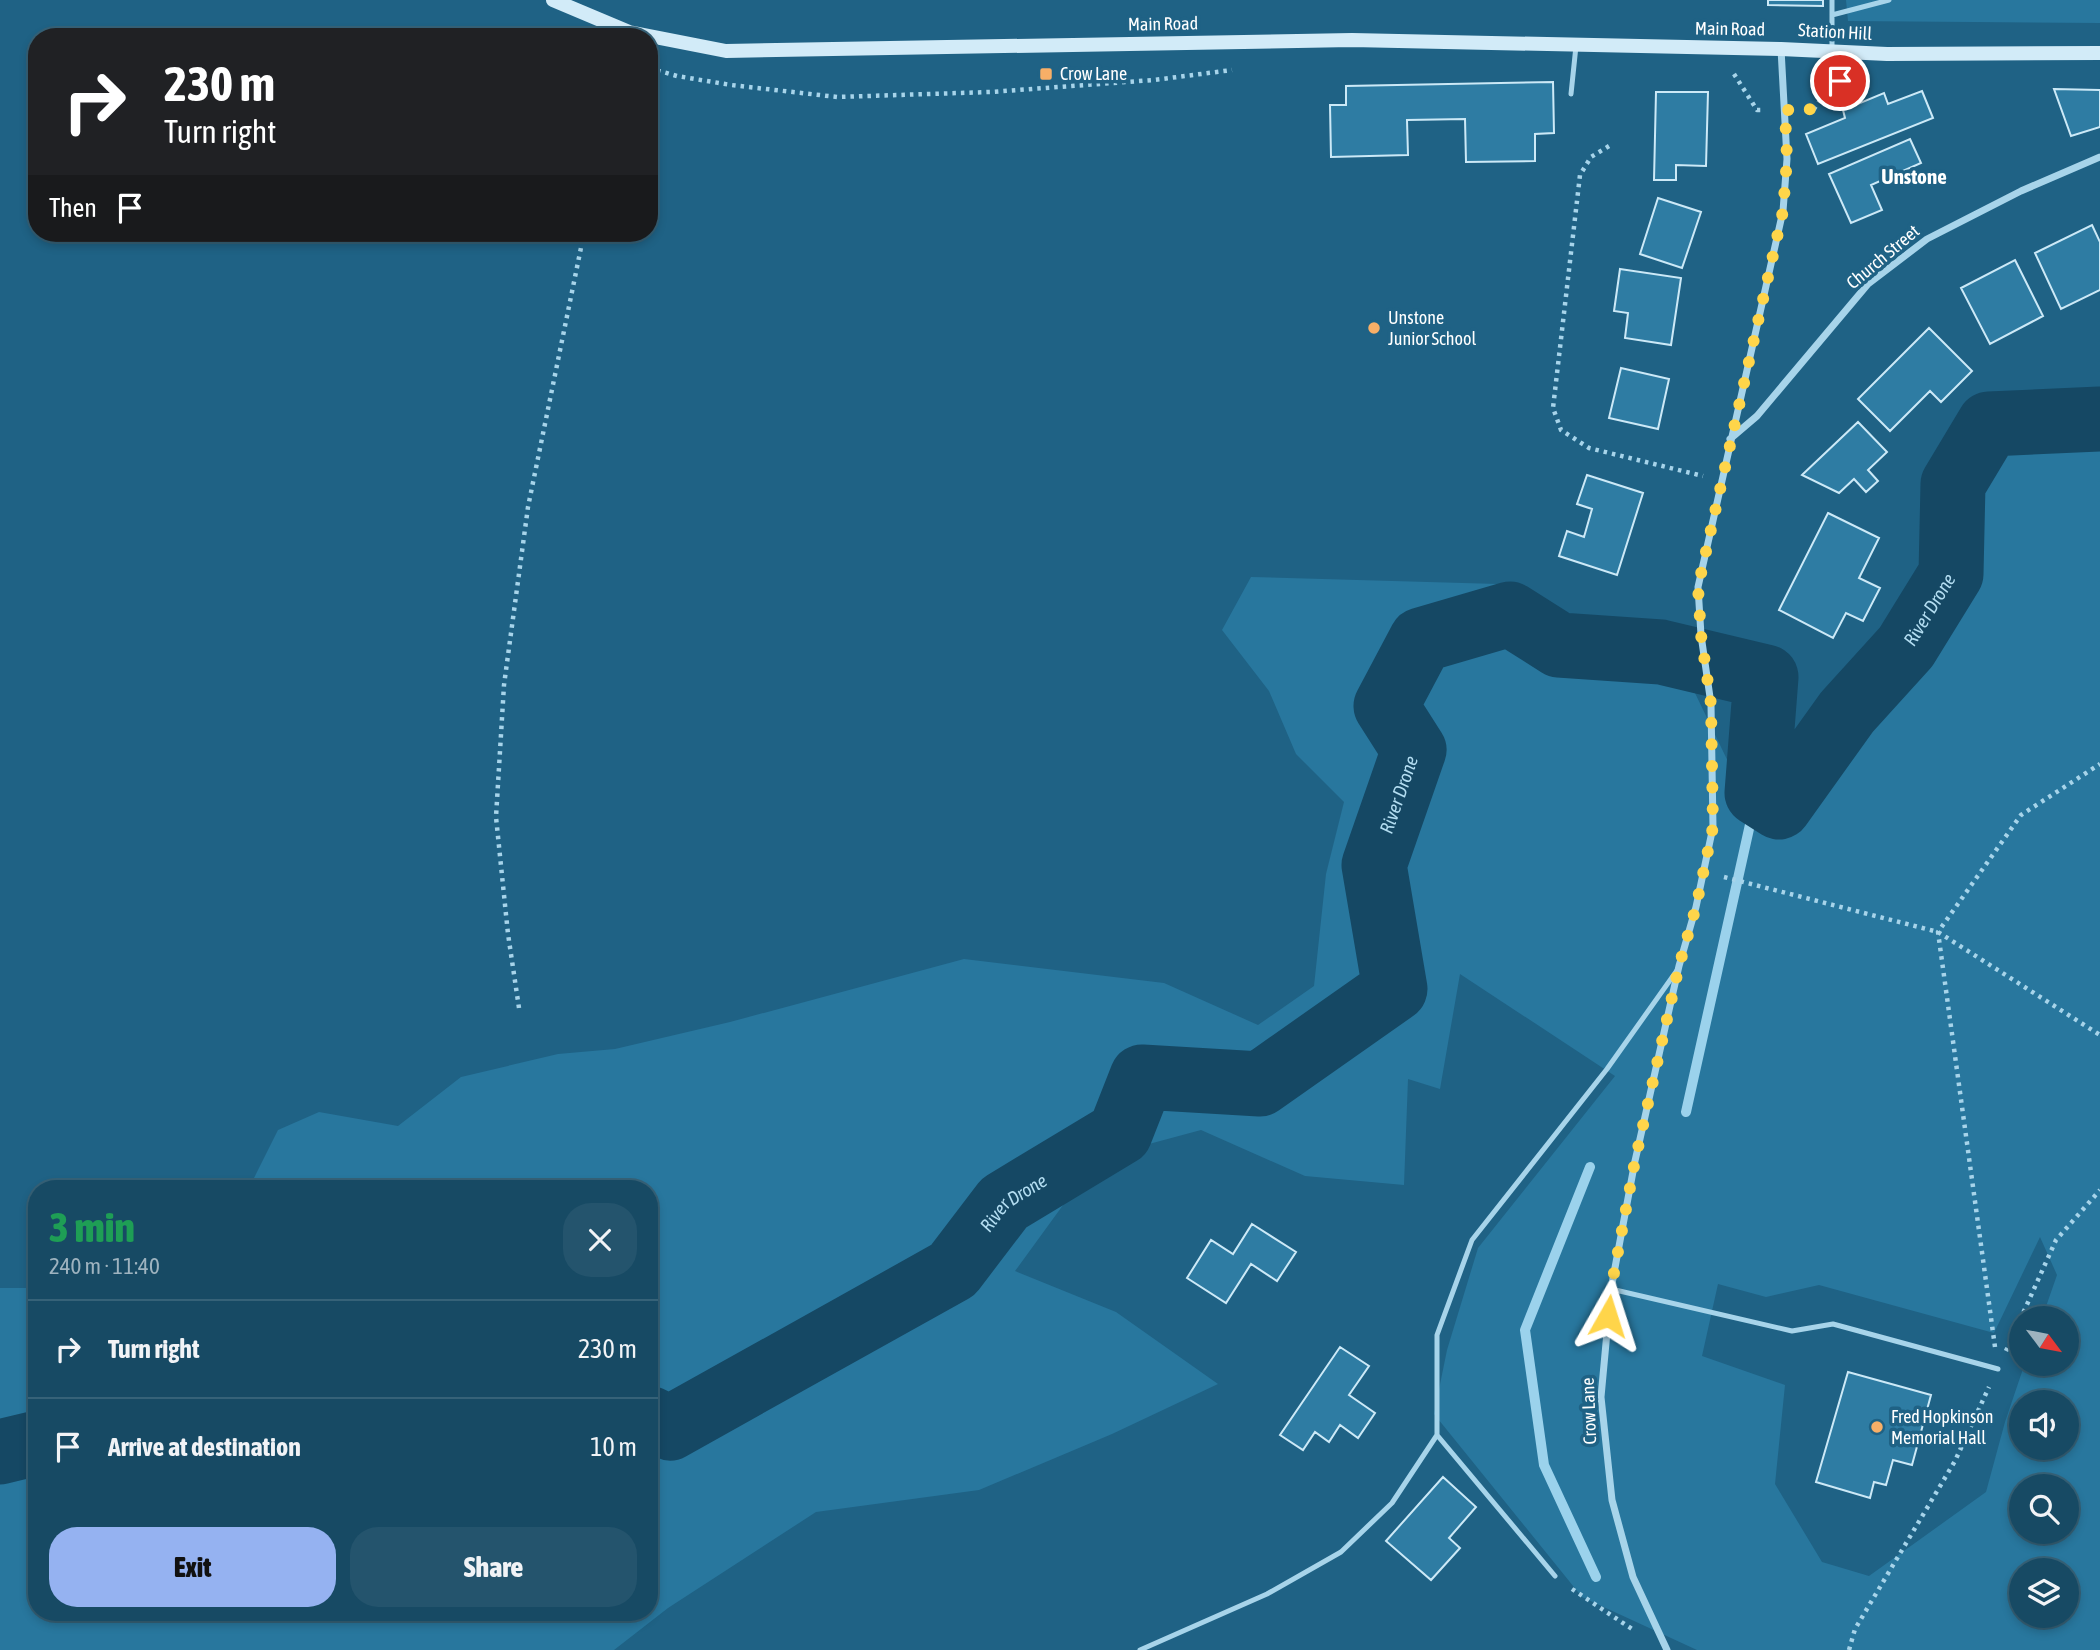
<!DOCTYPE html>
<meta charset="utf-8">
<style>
body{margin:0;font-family:"Asap Condensed",sans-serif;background:#24546d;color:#f1f3f6;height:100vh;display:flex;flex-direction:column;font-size:26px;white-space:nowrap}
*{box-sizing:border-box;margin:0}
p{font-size:23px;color:#9eb3bf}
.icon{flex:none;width:38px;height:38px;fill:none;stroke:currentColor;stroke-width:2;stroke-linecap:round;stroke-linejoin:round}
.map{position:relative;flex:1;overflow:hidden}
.sheet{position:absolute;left:28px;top:1180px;width:630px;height:441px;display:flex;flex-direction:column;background:#174a64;border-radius:28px;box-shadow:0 4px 10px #0003,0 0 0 2px #366278}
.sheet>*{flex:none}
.top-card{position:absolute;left:28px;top:28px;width:630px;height:214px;border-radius:28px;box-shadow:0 4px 10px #0003,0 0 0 2px #366278;background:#202124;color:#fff;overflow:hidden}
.needle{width:46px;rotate:122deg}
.fabs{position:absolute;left:2009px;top:1306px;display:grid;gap:14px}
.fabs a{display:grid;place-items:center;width:70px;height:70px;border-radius:50%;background:#174a64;box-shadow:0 4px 10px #0003,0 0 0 2px #366278;font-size:35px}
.pin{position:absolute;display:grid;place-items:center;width:60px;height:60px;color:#fff;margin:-30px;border:4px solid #fff;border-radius:50%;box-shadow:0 2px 7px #0007}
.me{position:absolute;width:77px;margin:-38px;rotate:6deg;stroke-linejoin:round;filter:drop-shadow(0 0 5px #0008)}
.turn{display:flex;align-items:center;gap:24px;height:147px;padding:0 21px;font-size:32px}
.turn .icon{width:91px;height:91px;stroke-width:2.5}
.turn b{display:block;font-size:49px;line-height:60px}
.then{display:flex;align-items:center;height:66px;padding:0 21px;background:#0003;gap:14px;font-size:26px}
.round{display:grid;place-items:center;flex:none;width:74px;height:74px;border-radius:28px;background:#24546d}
.head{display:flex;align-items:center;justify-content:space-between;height:119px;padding:0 21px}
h1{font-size:42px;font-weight:800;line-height:52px;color:#1e9e55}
.primary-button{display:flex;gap:14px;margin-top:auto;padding:14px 21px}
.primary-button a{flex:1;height:80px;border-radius:28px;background:#95b2f1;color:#111;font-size:28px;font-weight:800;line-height:80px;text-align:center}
.primary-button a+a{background:#24546d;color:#f1f3f6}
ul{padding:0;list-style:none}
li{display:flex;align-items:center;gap:21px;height:98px;padding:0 21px;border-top:2px solid #366278}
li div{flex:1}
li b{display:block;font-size:26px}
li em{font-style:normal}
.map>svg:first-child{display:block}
.green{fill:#28779e;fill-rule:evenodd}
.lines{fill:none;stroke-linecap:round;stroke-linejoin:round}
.stream{stroke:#9bd2ec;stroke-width:10}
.river{stroke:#154864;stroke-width:65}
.building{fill:#2e7ca3;stroke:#cce9f7;stroke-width:2}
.path{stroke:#a7d4ea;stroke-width:4.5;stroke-dasharray:3.5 5;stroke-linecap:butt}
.lane{stroke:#a7d4ea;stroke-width:5}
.street{stroke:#a7d4ea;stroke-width:7}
.secondary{stroke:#d2ebf8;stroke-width:14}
.route{stroke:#ffd54a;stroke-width:12;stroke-dasharray:0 21.6}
.poi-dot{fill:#f8af67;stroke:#1f6285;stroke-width:2.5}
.labels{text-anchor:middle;stroke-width:7;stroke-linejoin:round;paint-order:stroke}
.street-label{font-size:18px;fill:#fff;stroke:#1f6285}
.poi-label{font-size:18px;fill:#fff;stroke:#1f6285;text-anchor:start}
.water-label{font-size:19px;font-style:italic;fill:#b3ddf1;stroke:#1f6285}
.quarter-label{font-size:21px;font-weight:bold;fill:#fff;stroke:#1f6285}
</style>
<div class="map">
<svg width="2100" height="1650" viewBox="0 0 2100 1650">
<rect width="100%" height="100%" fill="#1f6285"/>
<path class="green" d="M 1846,0 L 2100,0 L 2100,23 L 1848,21 Z
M 2100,427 L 2100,1650 L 1697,1650 L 1582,1597 L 1434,1414 L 1447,1350 L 1478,1248 L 1615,1076 L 1460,974 L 1440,1089 L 1408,1079 L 1404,1185 L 1305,1176 L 1201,1130 L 1149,1144 L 1066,1201 L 1015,1271 L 1116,1312 L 1218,1384 L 1112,1434 L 979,1490 L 816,1512 L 668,1608 L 614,1650 L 0,1650 L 0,1288 L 37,1288 L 37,1612 L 649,1612 L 649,1188 L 249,1188 L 278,1130 L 319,1112 L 398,1126 L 461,1077 L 558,1054 L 615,1049 L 730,1022 L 964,959 L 1164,983 L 1258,1025 L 1314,986 L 1326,874 L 1344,802 L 1296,754 L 1269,691 L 1222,630 L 1251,577 L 1498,584 L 1681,664 L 1748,803 L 1780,814 L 1854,717 L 1908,654 L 1957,577 L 1961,484 L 1978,438 ZM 2040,1237 L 2057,1275 L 2042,1318 L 2067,1318 L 2067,1363 L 2025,1363 L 2005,1422 L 1986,1492 L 1869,1576 L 1822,1562 L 1775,1484 L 1785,1385 L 1702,1356 L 1718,1284 L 1766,1297 L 1819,1285 L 1994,1333 ZM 2021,1402 L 2067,1402 L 2067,1447 L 2021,1447 ZM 2021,1486 L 2067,1486 L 2067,1531 L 2021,1531 ZM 2021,1570 L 2067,1570 L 2067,1615 L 2021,1615 Z"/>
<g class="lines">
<path class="stream" d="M 1686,1112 L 1757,793
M 1590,1167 L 1525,1330 L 1544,1465 L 1596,1577"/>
<g class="river">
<path id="s1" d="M 649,1418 L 670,1428 L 953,1270 L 1004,1203 L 1120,1133 L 1142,1077 L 1260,1084 L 1395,989 L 1374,865 L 1414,750 L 1386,706 L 1421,640 L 1510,614 L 1559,645 L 1661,652 L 1766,677 L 1757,793 L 1779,807 L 1847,712 L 1906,647 L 1951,574 L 1953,484 L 1989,424 L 2100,419"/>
<path d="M 0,1452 L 37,1443"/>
</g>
</g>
<path class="building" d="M 1768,0 L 1823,0 L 1823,6 L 1768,5 Z
M 1553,82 L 1554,133 L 1535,134 L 1535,161 L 1466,162 L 1465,119 L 1407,120 L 1408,155 L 1331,157 L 1330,105 L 1346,105 L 1346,86 Z
M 2054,89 L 2100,90 L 2100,127 L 2071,136 Z
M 1922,91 L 1933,118 L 1818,164 L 1806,134 L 1845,118 L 1843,110 L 1884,93 L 1888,104 Z
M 1656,92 L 1708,92 L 1706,166 L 1676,165 L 1676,180 L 1654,180 Z
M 1910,139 L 1921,163 L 1871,185 L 1882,210 L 1851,223 L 1829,174 Z
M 1658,198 L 1701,212 L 1682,268 L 1640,254 Z
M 2092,225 L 2100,242 L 2100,290 L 2061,309 L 2035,253 Z
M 2015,260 L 2043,316 L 1990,344 L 1961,288 Z
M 1620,269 L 1681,278 L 1671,345 L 1625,338 L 1628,313 L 1614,311 Z
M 1929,328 L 1972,371 L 1941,402 L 1930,391 L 1890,431 L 1858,399 Z
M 1621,368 L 1669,379 L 1658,429 L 1609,418 Z
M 1858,422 L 1887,452 L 1868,470 L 1878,481 L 1866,492 L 1854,479 L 1839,493 L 1802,475 Z
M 1587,475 L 1643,493 L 1617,575 L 1559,556 L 1567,531 L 1584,537 L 1592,509 L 1577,504 Z
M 1828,513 L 1879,538 L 1859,578 L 1880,588 L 1863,621 L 1846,613 L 1833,638 L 1779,610 Z
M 1252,1224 L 1296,1252 L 1277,1281 L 1251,1264 L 1226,1303 L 1187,1278 L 1211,1240 L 1233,1254 Z
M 1340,1347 L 1369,1366 L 1349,1395 L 1375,1413 L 1358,1438 L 1340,1425 L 1329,1442 L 1315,1432 L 1303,1450 L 1280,1435 Z
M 1848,1372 L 1931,1395 L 1912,1465 L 1893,1460 L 1886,1485 L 1874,1482 L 1870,1498 L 1816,1482 Z
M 1443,1477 L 1476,1507 L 1449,1538 L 1460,1548 L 1431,1580 L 1386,1541 Z"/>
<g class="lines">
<path class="path" d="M 649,68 L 677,76 L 731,85 L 837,97 L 990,92 L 1154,80 L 1232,70
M 1734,74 L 1757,110 L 1765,110
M 1805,110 L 1814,109 L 1828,88 L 1845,78
M 1609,146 L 1591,157 L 1580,175 L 1553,408 L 1561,430 L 1589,448 L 1703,476
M 1724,877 L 1938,932 L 2100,1035
M 519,1008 L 508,934 L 496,817 L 504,685 L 528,507 L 584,233
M 1995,1347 L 1938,932 L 2021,815 L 2100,764
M 2006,1351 L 2056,1240 L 2100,1190
M 1572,1589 L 1632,1629
M 1849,1650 L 1855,1629 L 1955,1461 L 1989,1387"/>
<path class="lane" d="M 1832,0 L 1832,51
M 1832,15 L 1889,0
M 1571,94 L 1576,46
M 1611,1289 L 1792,1331 L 1833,1324 L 1998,1369
M 1437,1435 L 1555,1576
M 1140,1650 L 1267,1594 L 1341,1552 L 1392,1503 L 1437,1435 L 1437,1335 L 1472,1240 L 1607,1069 L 1678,969"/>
<path class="street" d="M 1730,439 L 1757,416 L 1868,284 L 1927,239 L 2021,191 L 2100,157
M 1667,1650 L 1633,1577 L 1612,1500 L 1601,1397 L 1611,1289 L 1635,1161 L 1679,966 L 1696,907 L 1713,827 L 1711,704 L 1701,635 L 1698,587 L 1783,211 L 1787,159 L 1781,49"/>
<path class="secondary" d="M 553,0 L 629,32 L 726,51 L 1352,40 L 1781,49 L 1887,54 L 2100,53"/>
</g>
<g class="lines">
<path class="route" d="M 1608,1316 L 1611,1289 L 1635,1161 L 1679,966 L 1696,907 L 1713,827 L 1711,704 L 1701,635 L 1698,587 L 1783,211 L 1787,159 L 1785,110 L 1814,109 L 1828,88 L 1840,81"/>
</g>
<g class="poi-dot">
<rect x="1039" y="67" width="14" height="14" rx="3.5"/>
<circle cx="1374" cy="328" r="7"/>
<circle cx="1877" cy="1427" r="7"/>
</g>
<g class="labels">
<g class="street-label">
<text transform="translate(1163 24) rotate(-1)" y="6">Main Road</text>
<text transform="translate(1730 29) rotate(1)" y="6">Main Road</text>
<text transform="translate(1835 32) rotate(3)" y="6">Station Hill</text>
<text transform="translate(1883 257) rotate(-40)" y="6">Church Street</text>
<text transform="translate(1589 1411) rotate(-92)" y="6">Crow Lane</text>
</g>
<g class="poi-label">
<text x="1060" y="80">Crow Lane</text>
<text x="1388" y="324">Unstone<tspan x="1388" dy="21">Junior School</tspan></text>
<text x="1891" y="1423">Fred Hopkinson<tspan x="1891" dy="21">Memorial Hall</tspan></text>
</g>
<g class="water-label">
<text dy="7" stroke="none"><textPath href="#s1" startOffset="2037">River Drone</textPath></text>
<text dy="7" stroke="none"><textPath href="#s1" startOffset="1111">River Drone</textPath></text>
<text dy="7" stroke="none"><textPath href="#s1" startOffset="439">River Drone</textPath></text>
</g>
<g class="quarter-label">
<text x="1914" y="184">Unstone</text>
</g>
</g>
</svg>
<div class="fabs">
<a><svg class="needle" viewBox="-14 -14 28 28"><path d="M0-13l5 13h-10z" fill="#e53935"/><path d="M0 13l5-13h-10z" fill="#9eb3bf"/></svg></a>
<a><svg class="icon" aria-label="sound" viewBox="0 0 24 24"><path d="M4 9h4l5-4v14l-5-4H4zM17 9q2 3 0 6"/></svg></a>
<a><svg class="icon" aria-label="search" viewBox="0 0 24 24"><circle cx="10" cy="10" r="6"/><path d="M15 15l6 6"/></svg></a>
<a><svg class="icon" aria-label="layers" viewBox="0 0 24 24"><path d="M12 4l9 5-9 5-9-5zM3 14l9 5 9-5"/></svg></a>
</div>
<div class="pin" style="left:1840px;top:81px;background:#d93025"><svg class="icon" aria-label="arrive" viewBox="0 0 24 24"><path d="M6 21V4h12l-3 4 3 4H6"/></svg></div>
<svg class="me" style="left:1608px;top:1316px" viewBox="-20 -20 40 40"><path d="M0-17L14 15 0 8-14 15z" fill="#ffd54a" stroke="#fff" stroke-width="4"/></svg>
<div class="top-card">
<div class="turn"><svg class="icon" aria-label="right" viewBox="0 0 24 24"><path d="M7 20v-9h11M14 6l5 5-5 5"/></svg><div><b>230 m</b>Turn right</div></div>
<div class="then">Then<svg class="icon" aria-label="arrive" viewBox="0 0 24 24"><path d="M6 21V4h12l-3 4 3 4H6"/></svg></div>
</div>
<section class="sheet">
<div class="head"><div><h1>3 min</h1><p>240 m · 11:40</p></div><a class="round"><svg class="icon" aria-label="close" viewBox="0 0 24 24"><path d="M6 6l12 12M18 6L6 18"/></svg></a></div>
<ul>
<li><svg class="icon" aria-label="right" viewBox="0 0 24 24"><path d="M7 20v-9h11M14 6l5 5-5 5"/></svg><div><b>Turn right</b></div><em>230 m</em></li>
<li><svg class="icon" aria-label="arrive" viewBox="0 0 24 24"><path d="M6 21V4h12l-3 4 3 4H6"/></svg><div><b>Arrive at destination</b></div><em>10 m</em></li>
</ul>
<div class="primary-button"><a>Exit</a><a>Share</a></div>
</section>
</div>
